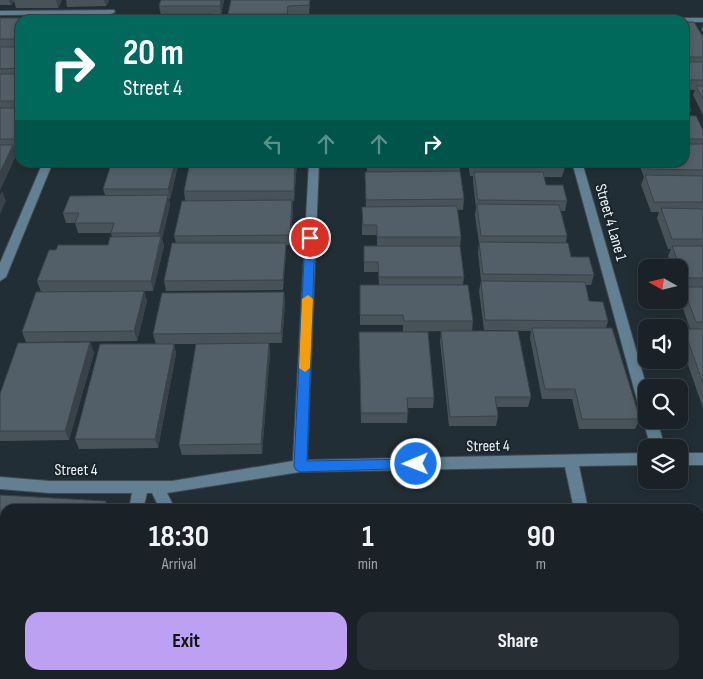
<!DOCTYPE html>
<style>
body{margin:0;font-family:"Sofia Sans Condensed",sans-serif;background:#272f34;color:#f1f3f6;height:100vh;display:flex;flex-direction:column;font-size:19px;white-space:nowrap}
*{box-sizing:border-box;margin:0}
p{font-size:16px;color:#9fa4a8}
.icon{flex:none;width:28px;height:28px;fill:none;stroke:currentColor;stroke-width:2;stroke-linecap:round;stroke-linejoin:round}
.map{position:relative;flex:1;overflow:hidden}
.details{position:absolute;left:0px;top:504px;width:704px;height:176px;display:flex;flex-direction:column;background:#1a2228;border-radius:15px 15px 0 0;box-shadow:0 2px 8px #0003,0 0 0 1px #383f45}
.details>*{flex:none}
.guide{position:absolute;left:15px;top:15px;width:674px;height:152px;border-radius:15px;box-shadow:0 2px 8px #0003,0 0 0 1px #383f45;background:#00695c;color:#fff;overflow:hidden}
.needle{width:32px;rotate:278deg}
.buttons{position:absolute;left:638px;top:259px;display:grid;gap:10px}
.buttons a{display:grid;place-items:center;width:50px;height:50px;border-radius:10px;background:#1a2228;box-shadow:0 2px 8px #0003,0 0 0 1px #383f45;font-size:25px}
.pin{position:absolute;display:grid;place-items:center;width:42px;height:42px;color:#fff;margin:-21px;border:2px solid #fff;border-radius:50%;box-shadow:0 1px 5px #0007}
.me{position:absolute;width:55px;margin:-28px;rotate:269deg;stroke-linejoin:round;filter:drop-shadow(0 0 4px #0008)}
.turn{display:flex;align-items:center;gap:18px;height:105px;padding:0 25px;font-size:22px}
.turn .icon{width:65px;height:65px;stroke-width:2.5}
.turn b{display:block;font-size:35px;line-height:42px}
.lanes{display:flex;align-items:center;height:48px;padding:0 25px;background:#0003;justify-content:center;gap:25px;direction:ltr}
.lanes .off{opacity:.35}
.eta{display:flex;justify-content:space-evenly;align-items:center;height:85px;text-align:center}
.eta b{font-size:30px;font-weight:700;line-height:35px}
.primary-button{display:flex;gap:10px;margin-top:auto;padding:10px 25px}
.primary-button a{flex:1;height:58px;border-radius:15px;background:#bca0f2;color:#111;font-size:20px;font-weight:700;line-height:58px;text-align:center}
.primary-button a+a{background:#272f34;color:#f1f3f6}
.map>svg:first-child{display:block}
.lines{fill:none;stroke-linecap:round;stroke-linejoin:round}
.minor-casing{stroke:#3e4a51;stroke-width:2}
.minor{fill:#638092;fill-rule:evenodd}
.wall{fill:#475259}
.shaded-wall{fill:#3a4249}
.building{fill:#535f68;stroke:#3a4249}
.route{fill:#1a73e8;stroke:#114b97}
.slow{fill:#f59e0b}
.labels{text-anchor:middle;stroke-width:4;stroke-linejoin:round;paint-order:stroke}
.street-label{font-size:16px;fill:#edf5fa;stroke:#19242b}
</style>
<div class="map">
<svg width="703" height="679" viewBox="0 0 703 679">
<rect width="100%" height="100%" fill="#222e35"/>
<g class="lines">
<defs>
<path id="minor" d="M 114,10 L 115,12 L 111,14 L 0,15 L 0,11 Z
M 344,16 L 703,18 L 703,22 L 684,22 L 684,20 L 335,20 Z
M 43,162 L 53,162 L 6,277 L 0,281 L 0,263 Z
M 309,162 L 319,162 L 307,460 L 646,453 L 646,465 L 579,466 L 588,509 L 574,509 L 565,467 L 300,472 L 167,493 L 175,509 L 160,509 L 152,493 L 147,493 L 143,509 L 129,509 L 132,493 L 50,493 L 0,489 L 0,477 L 50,481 L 172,481 L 293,461 Z
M 572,162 L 582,162 L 647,388 L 646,412 L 641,411 L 639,407 Z
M 646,416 L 646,420 L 657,420 L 665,448 L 651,448 L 643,420 Z
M 679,453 L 703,453 L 703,465 L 679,465 Z
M 699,610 L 703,610 L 703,649 L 699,647 Z
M 92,675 L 110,675 L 109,679 L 91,679 Z
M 252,675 L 270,675 L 270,679 L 252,679 Z
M 368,675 L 386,675 L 386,679 L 368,679 Z
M 601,675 L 619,675 L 620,679 L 602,679 Z"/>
</defs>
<use href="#minor" class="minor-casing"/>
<use href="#minor" class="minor"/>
</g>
<path class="wall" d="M 0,0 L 62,0 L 58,8 L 16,8 L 14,1 L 11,5 L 0,5 Z
M 66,0 L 109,0 L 106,6 L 67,7 Z
M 161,0 L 224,0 L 221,15 L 161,15 L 159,6 Z
M 231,0 L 310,0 L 309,15 L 288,15 L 288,20 L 229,20 L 228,14 Z
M 0,18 L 29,18 L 30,20 L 20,20 L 20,149 L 14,149 L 16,155 L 0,190 Z
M 684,22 L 703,37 L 703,115 L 693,95 L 695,90 L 685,90 L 684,87 Z
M 703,23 L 703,33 L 701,30 Z
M 684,94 L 691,110 L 689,115 L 703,130 L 703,408 L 679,339 L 684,329 L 690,329 L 679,297 L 682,288 L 680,288 L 679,285 L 679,268 L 672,268 L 668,256 L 671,249 L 668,249 L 657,218 L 659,212 L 651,212 L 641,185 L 644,177 L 638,162 L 684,162 Z
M 112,162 L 179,162 L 170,199 L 169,199 L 170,205 L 162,239 L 164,246 L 153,291 L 41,292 L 37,281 L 56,250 L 108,245 L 112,237 L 111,233 L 78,233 L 75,223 L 66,223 L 63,213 L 105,195 L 103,189 Z
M 297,162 L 294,201 L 292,201 L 293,210 L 290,245 L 286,245 L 286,253 L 283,290 L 166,291 L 164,281 L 176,243 L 174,236 L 185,200 L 184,191 Z
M 367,162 L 460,162 L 460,171 L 464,199 L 463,210 L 457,210 L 461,237 L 460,247 L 464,277 L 463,285 L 473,321 L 472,331 L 531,397 L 528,407 L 496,407 L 498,416 L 496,426 L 449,426 L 440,341 L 441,331 L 403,332 L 403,325 L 360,325 L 360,285 L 379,285 L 378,272 L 364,272 L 364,246 L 377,246 L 377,235 L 362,235 L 362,207 L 366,207 L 365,172 L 367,172 Z
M 468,162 L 563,162 L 565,167 L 562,177 L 544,177 L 546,185 L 567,201 L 565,211 L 561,211 L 567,236 L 566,243 L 571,257 L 594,275 L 591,285 L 585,285 L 589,301 L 608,321 L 606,328 L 640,419 L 635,429 L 579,429 L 572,399 L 542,399 L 530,338 L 531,331 L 484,330 L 479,291 L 481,281 L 478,252 L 479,243 L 475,215 L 476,208 L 473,182 L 473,176 L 470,176 Z
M 144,291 L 147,301 L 137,341 L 26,342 L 22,332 Z
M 284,292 L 285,303 L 282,343 L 269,343 L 270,353 L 262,454 L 182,455 L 179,445 L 196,344 L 174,344 L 176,354 L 158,448 L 79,449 L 75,439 L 156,344 L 153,334 Z
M 359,332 L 434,398 L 433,408 L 408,408 L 407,423 L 361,423 Z
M 90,342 L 94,353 L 69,440 L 0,441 L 0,394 Z
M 51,675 L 77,675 L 76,677 Z"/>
<path class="shaded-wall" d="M 9,0 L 13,0 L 14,1 L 11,5 Z
M 56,0 L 62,0 L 58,8 Z
M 104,0 L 109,0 L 106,6 Z
M 221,0 L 224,0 L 221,15 L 220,6 Z
M 288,6 L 288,15 L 287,20 L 287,14 Z
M 20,35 L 20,47 L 18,39 Z
M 13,145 L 16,155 L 0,190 L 0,172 Z
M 175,162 L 179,162 L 170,199 L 168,189 Z
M 295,162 L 297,162 L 294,201 L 294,191 Z
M 2,191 L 6,201 L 0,214 L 0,195 Z
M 168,195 L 170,205 L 162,239 L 164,246 L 153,291 L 151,281 L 161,240 L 159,233 Z
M 292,200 L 293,210 L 290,245 L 290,235 Z
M 286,243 L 286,253 L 283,290 L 283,280 Z
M 144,291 L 147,301 L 137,341 L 134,331 Z
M 284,292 L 285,303 L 282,343 L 281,333 Z
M 90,342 L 94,353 L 69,440 L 65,431 Z
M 269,343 L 270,353 L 262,454 L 261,444 Z
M 174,344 L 176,354 L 158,448 L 155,439 Z
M 106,501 L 109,509 L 104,509 Z
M 18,675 L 24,675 L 26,679 L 19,679 Z"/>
<path class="building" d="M 161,0 L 221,0 L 220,6 L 159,6 Z
M 231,0 L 310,0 L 309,5 L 288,6 L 287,14 L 228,14 Z
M 163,14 L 212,14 L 210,20 L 161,20 Z
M 34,17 L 94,17 L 93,20 L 33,20 Z
M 0,18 L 29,18 L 28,20 L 20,20 L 20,35 L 18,39 L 0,39 Z
M 684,22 L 694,22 L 703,37 L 703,57 L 684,57 Z
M 0,47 L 20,47 L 20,68 L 0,69 Z
M 684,62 L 703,62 L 703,80 L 688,80 L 684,71 Z
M 0,74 L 20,74 L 20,101 L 0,101 Z
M 696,86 L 703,86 L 703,99 Z
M 684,94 L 691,110 L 684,110 Z
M 0,108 L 20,108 L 20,139 L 0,139 Z
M 684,115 L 696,116 L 703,130 L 703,139 L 684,139 Z
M 684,144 L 703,144 L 703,170 L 648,169 L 645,162 L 684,162 Z
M 0,145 L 13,145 L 0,172 Z
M 112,162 L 175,162 L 168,189 L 103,189 Z
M 190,162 L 295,162 L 294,191 L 184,191 Z
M 367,162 L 460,162 L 461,166 L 367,166 Z
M 471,162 L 563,162 L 565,167 L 471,166 Z
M 460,171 L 464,199 L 366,200 L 365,172 Z
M 474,172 L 543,172 L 546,185 L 563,185 L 567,201 L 478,200 Z
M 645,175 L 703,176 L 703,202 L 654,202 Z
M 168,195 L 159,233 L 111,233 L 114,223 L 75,223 L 79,213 L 63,213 L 70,196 Z
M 292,200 L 290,235 L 174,236 L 182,201 Z
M 477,204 L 559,205 L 567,236 L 481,236 Z
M 457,206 L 461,237 L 377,237 L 377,225 L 363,225 L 362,207 Z
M 661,208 L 703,209 L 703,239 L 672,239 Z
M 161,236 L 151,281 L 37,281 L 49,250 L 56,250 L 58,245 L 108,245 L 110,237 Z
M 479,242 L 568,243 L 571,257 L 589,257 L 594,275 L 483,274 Z
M 172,243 L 286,243 L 283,280 L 164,281 Z
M 364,246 L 460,246 L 464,277 L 379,277 L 378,262 L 364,262 Z
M 672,246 L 703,246 L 703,278 L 684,278 Z
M 481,281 L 585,282 L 589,301 L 603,302 L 608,321 L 485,320 Z
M 360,285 L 468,285 L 473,321 L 404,321 L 403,315 L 360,315 Z
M 683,287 L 703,287 L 703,322 L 696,322 Z
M 144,291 L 134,331 L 22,332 L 36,292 Z
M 284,292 L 281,333 L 153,334 L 162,293 Z
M 532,328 L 612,328 L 640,419 L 582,419 L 575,389 L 545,389 Z
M 684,329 L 703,329 L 703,384 Z
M 441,331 L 518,331 L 531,397 L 495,397 L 498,416 L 450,417 Z
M 359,332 L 428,332 L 434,398 L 407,398 L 408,413 L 361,413 Z
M 90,342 L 65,431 L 0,431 L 0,394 L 18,343 Z
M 269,343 L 261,444 L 179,445 L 196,344 Z
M 100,344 L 174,344 L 155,439 L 75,439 Z
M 0,495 L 106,501 L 104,509 L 5,509 L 5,675 L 18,675 L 19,679 L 0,679 Z"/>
<path class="route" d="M 310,235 L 315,238 L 307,461 L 416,459 L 421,460 L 423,464 L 421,468 L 300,472 L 296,470 L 294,466 L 305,238 Z"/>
<path class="slow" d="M 308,295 L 313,299 L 310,368 L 305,372 L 299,368 L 302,299 Z"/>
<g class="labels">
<g class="street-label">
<text transform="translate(612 222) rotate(74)" y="6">Street 4 Lane 1</text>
<text transform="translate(488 445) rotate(-1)" y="6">Street 4</text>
<text x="76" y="475">Street 4</text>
</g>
</g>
</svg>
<div class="buttons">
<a><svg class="needle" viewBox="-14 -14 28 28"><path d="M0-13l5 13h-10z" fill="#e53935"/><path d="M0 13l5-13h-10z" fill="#9fa4a8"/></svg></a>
<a><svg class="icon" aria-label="sound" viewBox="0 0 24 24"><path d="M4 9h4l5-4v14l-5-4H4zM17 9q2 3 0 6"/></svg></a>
<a><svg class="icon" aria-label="search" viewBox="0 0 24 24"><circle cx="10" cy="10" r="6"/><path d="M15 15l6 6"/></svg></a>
<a><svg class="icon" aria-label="layers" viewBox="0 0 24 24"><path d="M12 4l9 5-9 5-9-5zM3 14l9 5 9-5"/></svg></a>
</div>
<div class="pin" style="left:310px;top:238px;background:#d93025"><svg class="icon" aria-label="arrive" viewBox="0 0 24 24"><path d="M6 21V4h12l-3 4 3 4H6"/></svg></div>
<svg class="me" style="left:416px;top:464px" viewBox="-20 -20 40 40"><circle r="17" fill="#1a73e8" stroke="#fff" stroke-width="3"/><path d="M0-11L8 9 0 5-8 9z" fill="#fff"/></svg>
<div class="guide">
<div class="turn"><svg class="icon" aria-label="right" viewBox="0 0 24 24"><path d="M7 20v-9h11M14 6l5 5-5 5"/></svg><div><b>20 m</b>Street 4</div></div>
<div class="lanes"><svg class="icon off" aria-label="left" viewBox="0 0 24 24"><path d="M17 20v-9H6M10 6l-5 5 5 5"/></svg><svg class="icon off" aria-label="ahead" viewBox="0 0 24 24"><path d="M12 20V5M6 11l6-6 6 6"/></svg><svg class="icon off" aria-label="ahead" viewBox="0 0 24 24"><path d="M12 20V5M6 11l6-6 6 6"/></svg><svg class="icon" aria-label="right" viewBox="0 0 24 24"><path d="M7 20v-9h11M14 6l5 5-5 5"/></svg></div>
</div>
<section class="details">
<div class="eta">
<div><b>18:30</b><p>Arrival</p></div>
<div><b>1</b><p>min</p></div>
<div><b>90</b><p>m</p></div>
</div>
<div class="primary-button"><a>Exit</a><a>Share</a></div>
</section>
</div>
